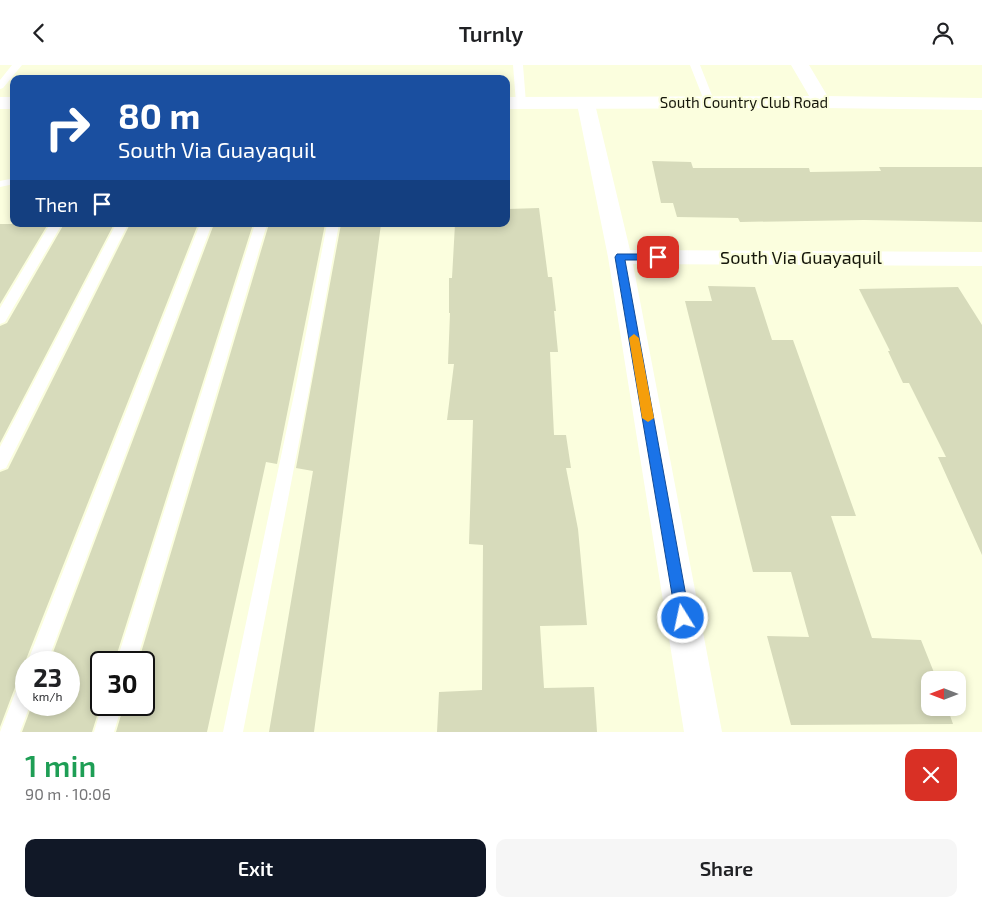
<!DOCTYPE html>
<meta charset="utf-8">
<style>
body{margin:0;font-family:"Exo 2",sans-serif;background:#f6f6f6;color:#202124;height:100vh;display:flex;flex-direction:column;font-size:19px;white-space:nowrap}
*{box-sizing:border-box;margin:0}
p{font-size:16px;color:#757577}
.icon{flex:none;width:28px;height:28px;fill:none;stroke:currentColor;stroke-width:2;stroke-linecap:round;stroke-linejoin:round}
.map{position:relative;height:667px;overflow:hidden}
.details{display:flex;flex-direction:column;background:#fff;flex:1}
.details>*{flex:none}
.hud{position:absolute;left:10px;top:10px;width:500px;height:152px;border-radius:10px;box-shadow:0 2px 8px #0003;background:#1a4fa0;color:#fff;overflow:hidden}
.needle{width:32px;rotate:270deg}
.fabs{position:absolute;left:921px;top:606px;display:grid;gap:10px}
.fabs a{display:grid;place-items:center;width:45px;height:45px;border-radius:10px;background:#fff;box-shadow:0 2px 8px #0003;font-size:25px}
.speed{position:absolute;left:15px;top:586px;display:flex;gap:10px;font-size:25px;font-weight:700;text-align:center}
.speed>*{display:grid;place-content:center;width:65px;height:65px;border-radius:50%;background:#fff;box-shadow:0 2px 8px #0003;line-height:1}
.speed small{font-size:12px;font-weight:400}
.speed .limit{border:2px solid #111;border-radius:8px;background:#fff;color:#111}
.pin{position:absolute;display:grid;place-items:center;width:42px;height:42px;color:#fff;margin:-21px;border-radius:10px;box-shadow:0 2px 8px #0006}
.me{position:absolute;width:55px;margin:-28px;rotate:350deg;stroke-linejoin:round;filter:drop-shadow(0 0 4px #0008)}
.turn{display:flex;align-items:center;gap:18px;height:105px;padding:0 25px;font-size:22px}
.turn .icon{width:65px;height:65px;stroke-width:2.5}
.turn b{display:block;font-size:35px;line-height:42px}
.then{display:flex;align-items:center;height:48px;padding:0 25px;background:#0003;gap:10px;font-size:19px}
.round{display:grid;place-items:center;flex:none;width:52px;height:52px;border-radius:10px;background:#f6f6f6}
.headline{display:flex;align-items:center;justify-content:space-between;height:85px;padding:0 25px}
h1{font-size:30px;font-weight:600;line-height:38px;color:#1e9e55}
.action{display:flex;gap:10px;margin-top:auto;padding:10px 25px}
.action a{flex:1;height:58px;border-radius:10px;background:#111827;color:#fff;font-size:20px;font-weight:600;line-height:58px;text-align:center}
.action a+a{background:#f6f6f6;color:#202124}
header{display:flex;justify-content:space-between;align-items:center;height:65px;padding:0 25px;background:#fff;font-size:22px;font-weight:600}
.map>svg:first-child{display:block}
.building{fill:#d7dbbb}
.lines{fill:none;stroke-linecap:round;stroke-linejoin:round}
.lane{fill:#fff;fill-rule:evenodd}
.street{fill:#fff;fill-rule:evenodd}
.secondary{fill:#fff;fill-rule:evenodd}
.route{fill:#1a73e8;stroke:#114b97}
.slow{fill:#f59e0b}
.labels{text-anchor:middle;stroke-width:4.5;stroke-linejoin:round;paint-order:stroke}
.far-street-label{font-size:15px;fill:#16170b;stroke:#fbfede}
.street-label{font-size:18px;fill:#16170b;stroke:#fbfede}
</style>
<header><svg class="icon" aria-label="back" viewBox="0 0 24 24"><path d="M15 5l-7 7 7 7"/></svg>Turnly<svg class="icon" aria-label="person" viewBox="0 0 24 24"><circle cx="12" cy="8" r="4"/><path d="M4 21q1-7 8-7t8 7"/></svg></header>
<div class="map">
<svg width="982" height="667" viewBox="0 0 982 667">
<rect width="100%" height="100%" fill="#fbfede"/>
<path class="building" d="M 652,96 L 691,97 L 693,103 L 809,103 L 810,107 L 881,106 L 879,102 L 982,102 L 982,157 L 864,155 L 740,157 L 738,153 L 677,152 L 673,138 L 661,138 Z
M 539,143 L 548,212 L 552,212 L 556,246 L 554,246 L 558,287 L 550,287 L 554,370 L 566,370 L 571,403 L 566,403 L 578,464 L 587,560 L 540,561 L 544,623 L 594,622 L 597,667 L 437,667 L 439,627 L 482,625 L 483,480 L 469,479 L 473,355 L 447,355 L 454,299 L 448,299 L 450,248 L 449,248 L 449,213 L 452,213 L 455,159 L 506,159 L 506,144 Z
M 0,159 L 48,159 L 0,239 Z
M 64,159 L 114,159 L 0,378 L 0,261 L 7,258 Z
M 130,159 L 198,159 L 25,597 L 26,613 L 17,617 L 0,662 L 0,407 L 8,404 Z
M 214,159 L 253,159 L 114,598 L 101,598 L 101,638 L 92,667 L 22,667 L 32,640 L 69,640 L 69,598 L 49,598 Z
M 269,159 L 325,159 L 277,399 L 266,397 L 207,667 L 116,667 L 124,640 L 144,640 L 144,598 L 138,598 Z
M 341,159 L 381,159 L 314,667 L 269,667 L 313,406 L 296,403 Z
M 708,221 L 755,222 L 772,275 L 793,275 L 856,451 L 831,451 L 872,573 L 921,575 L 937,615 L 930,615 L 930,642 L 947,642 L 953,659 L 791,660 L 767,571 L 809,572 L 791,507 L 753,507 L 685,236 L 712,236 Z
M 958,222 L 982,260 L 982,490 L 938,392 L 946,392 L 909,318 L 903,318 L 888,286 L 890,286 L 859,224 Z"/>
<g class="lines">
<path class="lane" d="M 12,0 L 22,0 L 3,23 L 0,24 L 0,15 Z
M 513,0 L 523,0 L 526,38 L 521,41 L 516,38 Z
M 690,0 L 700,0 L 715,38 L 714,40 L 710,41 L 705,38 Z
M 14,113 L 14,119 L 0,122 L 0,116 Z
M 50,159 L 62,159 L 5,257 L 0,259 L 0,243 Z
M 116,159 L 128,159 L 6,403 L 0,405 L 0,382 Z
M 200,159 L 212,159 L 47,598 L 27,598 Z
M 255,159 L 267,159 L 136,598 L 116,598 Z
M 327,159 L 339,159 L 310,320 L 243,667 L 223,667 L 296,320 Z
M 26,615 L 26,640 L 30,640 L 20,667 L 0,667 L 19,618 Z
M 102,640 L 122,640 L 114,667 L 94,667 Z"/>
<path class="street" d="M 791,0 L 809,0 L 831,37 L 829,41 L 822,43 L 815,41 Z
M 586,33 L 593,35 L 595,39 L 630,185 L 982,187 L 982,201 L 633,199 L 722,667 L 684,667 L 608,192 L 577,39 L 579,35 Z"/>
<path class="secondary" d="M 822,31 L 982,33 L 982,45 L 822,43 L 506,44 L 506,32 Z
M 0,32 L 14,32 L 14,44 L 0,44 Z"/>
</g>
<path class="route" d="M 617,189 L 658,189 L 663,192 L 658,195 L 625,195 L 690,553 L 688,558 L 683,560 L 678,558 L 676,553 L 615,192 Z"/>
<path class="slow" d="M 634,269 L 639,273 L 654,353 L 648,357 L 642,353 L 629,273 Z"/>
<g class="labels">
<g class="far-street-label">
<text x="744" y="43">South Country Club Road</text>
</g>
<g class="street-label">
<text x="801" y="199">South Via Guayaquil</text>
</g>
</g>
</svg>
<div class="fabs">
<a><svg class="needle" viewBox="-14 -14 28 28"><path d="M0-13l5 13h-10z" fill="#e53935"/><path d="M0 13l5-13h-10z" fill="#757577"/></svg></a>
</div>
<div class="speed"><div>23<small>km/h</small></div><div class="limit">30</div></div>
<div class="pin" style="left:658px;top:192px;background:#d93025"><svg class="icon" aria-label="arrive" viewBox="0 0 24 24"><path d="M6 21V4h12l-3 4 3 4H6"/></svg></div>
<svg class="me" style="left:683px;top:553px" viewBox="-20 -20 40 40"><circle r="17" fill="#1a73e8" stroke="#fff" stroke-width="3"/><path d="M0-11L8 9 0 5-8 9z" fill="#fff"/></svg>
<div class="hud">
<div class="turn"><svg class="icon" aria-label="right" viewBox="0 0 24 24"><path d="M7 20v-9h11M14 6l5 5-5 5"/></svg><div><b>80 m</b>South Via Guayaquil</div></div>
<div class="then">Then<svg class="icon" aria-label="arrive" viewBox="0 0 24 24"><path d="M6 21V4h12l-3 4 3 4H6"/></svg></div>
</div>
</div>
<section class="details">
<div class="headline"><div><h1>1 min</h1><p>90 m · 10:06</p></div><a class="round" style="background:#d93025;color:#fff"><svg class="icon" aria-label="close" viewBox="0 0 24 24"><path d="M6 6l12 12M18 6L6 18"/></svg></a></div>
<div class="action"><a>Exit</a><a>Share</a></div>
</section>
